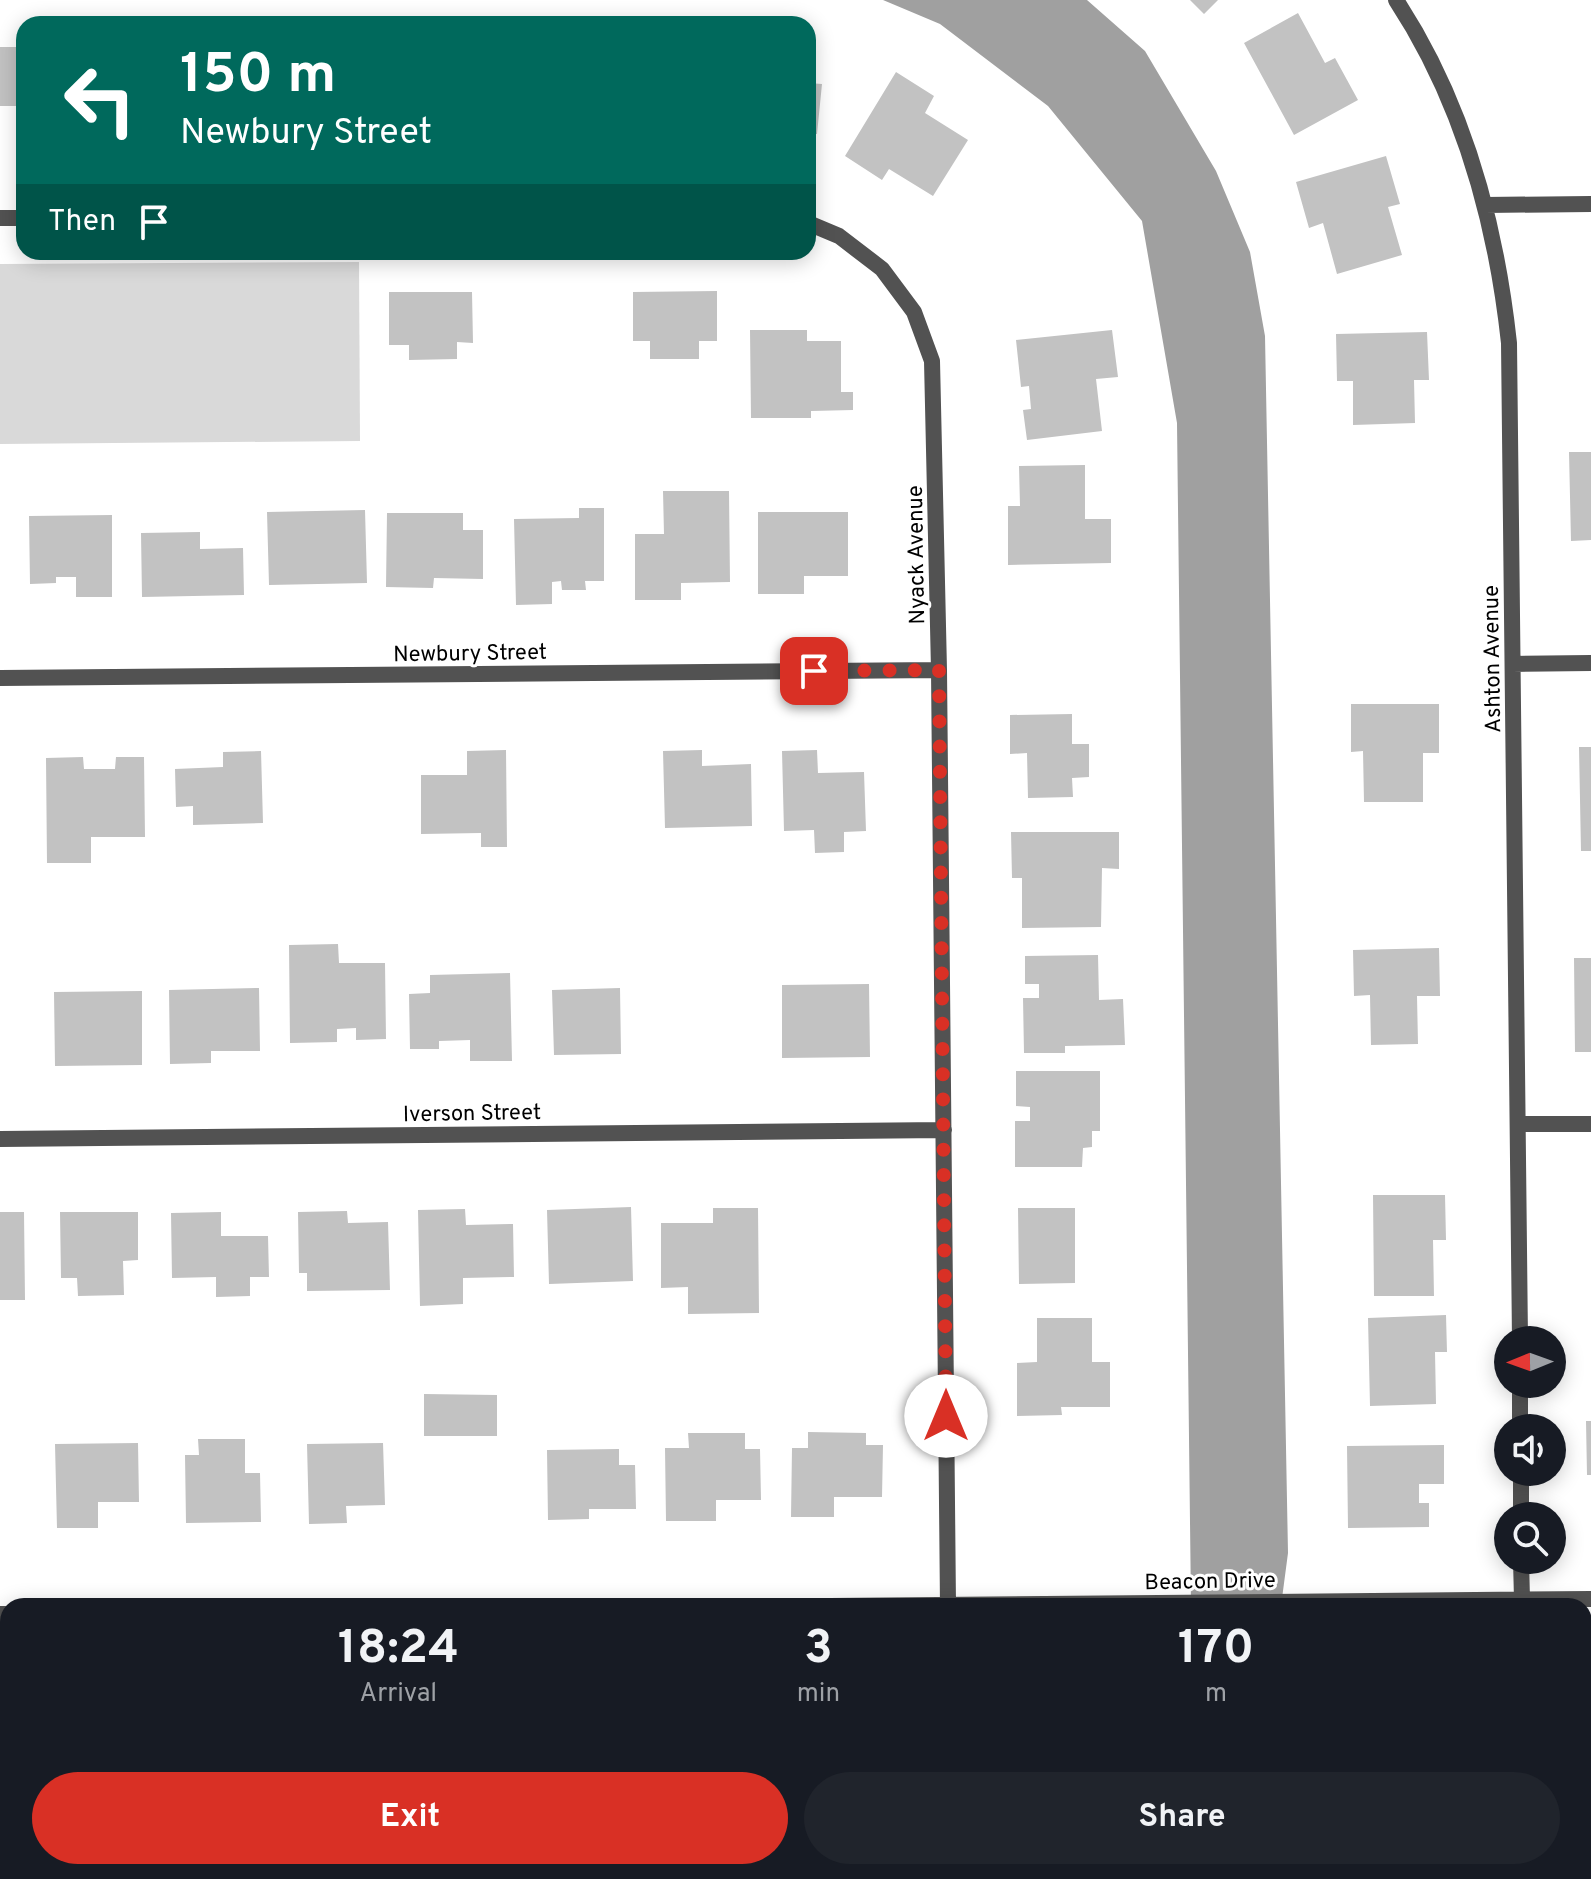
<!DOCTYPE html>
<style>
body{margin:0;font-family:Overpass,sans-serif;background:#20242c;color:#f1f3f6;height:100vh;display:flex;flex-direction:column;font-size:30px;white-space:nowrap}
*{box-sizing:border-box;margin:0}
p{font-size:26px;color:#9ea1a6}
.icon{flex:none;width:44px;height:44px;fill:none;stroke:currentColor;stroke-width:2;stroke-linecap:round;stroke-linejoin:round}
.map{position:relative;flex:1;overflow:hidden}
.panel{position:absolute;left:0px;top:1598px;width:1592px;height:282px;display:flex;flex-direction:column;background:#171b24;border-radius:24px 24px 0 0;box-shadow:0 4px 20px #0003}
.panel>*{flex:none}
.banner{position:absolute;left:16px;top:16px;width:800px;height:244px;border-radius:24px;box-shadow:0 4px 20px #0003;background:#00695c;color:#fff;overflow:hidden}
.needle{width:52px;rotate:269deg}
.buttons{position:absolute;left:1494px;top:1326px;display:grid;gap:16px}
.buttons a{display:grid;place-items:center;width:72px;height:72px;border-radius:50%;background:#171b24;box-shadow:0 4px 20px #0003;font-size:40px}
.pin{position:absolute;display:grid;place-items:center;width:68px;height:68px;color:#fff;margin:-34px;border-radius:16px;box-shadow:0 4px 12px #0006}
.me{position:absolute;width:88px;margin:-44px;rotate:0deg;stroke-linejoin:round;filter:drop-shadow(0 0 6px #0008)}
.turn{display:flex;align-items:center;gap:28px;height:168px;padding:0 32px;font-size:36px}
.turn .icon{width:104px;height:104px;stroke-width:2.5}
.turn b{display:block;font-size:56px;line-height:68px}
.then{display:flex;align-items:center;height:76px;padding:0 32px;background:#0003;gap:16px;font-size:30px}
.eta{display:flex;justify-content:space-evenly;align-items:center;height:136px;text-align:center}
.eta b{font-size:48px;font-weight:700;line-height:56px}
.action{display:flex;gap:16px;margin-top:auto;padding:16px 32px}
.action a{flex:1;height:92px;border-radius:48px;background:#d93025;color:#fff;font-size:32px;font-weight:700;line-height:92px;text-align:center}
.action a+a{background:#20242c;color:#f1f3f6}
.map>svg:first-child{display:block}
.green{fill:#d9d9d9}
.water{fill:#a0a0a0}
.building{fill:#c2c2c2}
.lines{fill:none;stroke-linecap:round;stroke-linejoin:round}
.minor{stroke:#525252;stroke-width:16}
.route{stroke:#d93025;stroke-width:14;stroke-dasharray:0 25.2}
.labels{text-anchor:middle;stroke-width:6;stroke-linejoin:round;paint-order:stroke}
.street-label{font-size:22px;fill:#000;stroke:#fff}
</style>
<div class="map">
<svg width="1591" height="1879" viewBox="0 0 1591 1879">
<rect width="100%" height="100%" fill="#fff"/>
<path class="green" d="M 359,262 L 360,441 L 0,444 L 0,264 Z"/>
<path class="water" d="M 883,0 L 1087,0 L 1145,51 L 1216,171 L 1250,252 L 1265,336 L 1288,1553 L 1281,1606 L 1191,1606 L 1177,423 L 1142,221 L 1048,106 L 940,24 Z
M 1197,1872 L 1286,1872 L 1286,1877 L 1293,1879 L 1197,1879 Z"/>
<path class="building" d="M 1190,0 L 1218,0 L 1204,14 Z
M 1298,13 L 1325,63 L 1335,58 L 1358,100 L 1294,135 L 1244,43 Z
M 0,47 L 24,47 L 24,106 L 0,106 Z
M 896,72 L 934,96 L 925,113 L 968,140 L 933,196 L 889,169 L 882,180 L 845,156 Z
M 808,83 L 822,84 L 817,134 L 808,134 Z
M 1386,156 L 1400,204 L 1388,207 L 1402,255 L 1337,274 L 1323,223 L 1309,228 L 1296,182 Z
M 717,291 L 717,341 L 699,341 L 699,359 L 650,359 L 650,341 L 633,341 L 633,292 Z
M 389,292 L 472,292 L 473,343 L 457,342 L 457,359 L 409,360 L 409,345 L 389,345 Z
M 750,330 L 807,330 L 807,341 L 841,341 L 841,392 L 853,392 L 853,410 L 811,411 L 811,418 L 751,418 Z
M 1112,330 L 1118,377 L 1096,379 L 1102,431 L 1027,440 L 1023,410 L 1031,409 L 1029,386 L 1021,387 L 1016,340 Z
M 1427,332 L 1429,380 L 1414,380 L 1415,423 L 1353,425 L 1353,381 L 1337,381 L 1336,334 Z
M 1569,452 L 1591,452 L 1591,540 L 1571,541 Z
M 1085,465 L 1085,519 L 1111,519 L 1111,563 L 1008,565 L 1008,506 L 1020,506 L 1019,466 Z
M 663,491 L 729,491 L 730,582 L 681,583 L 681,600 L 635,600 L 635,534 L 664,534 Z
M 579,508 L 604,508 L 604,581 L 585,581 L 586,590 L 562,590 L 561,581 L 552,582 L 552,604 L 516,605 L 514,519 L 579,518 Z
M 365,510 L 367,583 L 269,585 L 267,512 Z
M 758,512 L 848,512 L 848,576 L 804,576 L 804,594 L 758,594 Z
M 387,513 L 463,513 L 463,530 L 483,530 L 483,579 L 434,578 L 433,588 L 386,587 Z
M 112,515 L 112,597 L 76,597 L 76,577 L 56,577 L 56,583 L 30,584 L 29,516 Z
M 200,532 L 200,549 L 243,548 L 244,595 L 142,597 L 141,533 Z
M 1351,704 L 1439,704 L 1439,753 L 1423,753 L 1423,802 L 1364,802 L 1363,751 L 1351,752 Z
M 1072,714 L 1072,744 L 1089,744 L 1089,777 L 1072,778 L 1073,797 L 1028,798 L 1027,753 L 1010,754 L 1010,715 Z
M 1579,747 L 1591,747 L 1591,851 L 1581,851 Z
M 506,750 L 507,847 L 481,847 L 481,833 L 421,834 L 421,775 L 467,775 L 467,751 Z
M 702,750 L 702,766 L 751,764 L 752,826 L 665,828 L 663,751 Z
M 817,750 L 818,773 L 864,772 L 866,831 L 844,832 L 844,852 L 815,853 L 814,830 L 784,831 L 782,751 Z
M 261,751 L 263,823 L 193,825 L 193,806 L 176,807 L 175,769 L 223,767 L 223,752 Z
M 83,757 L 84,769 L 115,769 L 116,757 L 144,757 L 145,837 L 91,837 L 91,863 L 47,863 L 46,758 Z
M 1011,832 L 1119,832 L 1119,869 L 1102,868 L 1101,927 L 1022,928 L 1022,878 L 1012,878 Z
M 338,944 L 339,963 L 385,963 L 386,1039 L 356,1040 L 356,1028 L 337,1029 L 337,1042 L 290,1043 L 289,945 Z
M 1439,948 L 1440,996 L 1417,996 L 1418,1044 L 1371,1045 L 1370,995 L 1354,996 L 1353,950 Z
M 1098,955 L 1099,1000 L 1123,999 L 1125,1045 L 1065,1046 L 1065,1053 L 1024,1053 L 1023,998 L 1039,998 L 1039,984 L 1025,984 L 1025,956 Z
M 1574,958 L 1591,958 L 1591,1052 L 1575,1052 Z
M 510,973 L 512,1061 L 470,1061 L 470,1040 L 439,1041 L 439,1049 L 410,1049 L 409,994 L 430,993 L 430,975 Z
M 869,984 L 870,1057 L 782,1058 L 782,985 Z
M 259,988 L 260,1051 L 211,1051 L 211,1063 L 170,1064 L 169,990 Z
M 620,988 L 621,1054 L 554,1055 L 552,990 Z
M 142,991 L 142,1065 L 55,1066 L 54,992 Z
M 1016,1071 L 1100,1071 L 1100,1131 L 1092,1131 L 1092,1147 L 1083,1148 L 1082,1167 L 1015,1167 L 1015,1121 L 1030,1121 L 1030,1107 L 1016,1106 Z
M 1373,1195 L 1445,1195 L 1446,1240 L 1433,1240 L 1434,1296 L 1374,1296 Z
M 631,1207 L 633,1281 L 549,1284 L 547,1210 Z
M 713,1208 L 758,1208 L 759,1313 L 688,1314 L 688,1287 L 661,1288 L 661,1223 L 713,1223 Z
M 1018,1208 L 1075,1208 L 1075,1283 L 1019,1284 Z
M 465,1209 L 466,1225 L 513,1224 L 514,1277 L 463,1278 L 463,1304 L 420,1306 L 418,1210 Z
M 347,1211 L 348,1223 L 388,1222 L 390,1290 L 307,1291 L 307,1273 L 299,1273 L 298,1212 Z
M 0,1212 L 24,1212 L 25,1300 L 0,1300 Z
M 60,1212 L 138,1212 L 138,1260 L 123,1261 L 124,1295 L 78,1296 L 77,1278 L 61,1278 Z
M 221,1212 L 221,1236 L 268,1236 L 269,1277 L 250,1277 L 250,1296 L 216,1297 L 216,1277 L 172,1278 L 171,1213 Z
M 1446,1315 L 1447,1352 L 1435,1352 L 1436,1404 L 1370,1406 L 1368,1318 Z
M 1037,1318 L 1092,1318 L 1092,1362 L 1110,1362 L 1110,1407 L 1061,1407 L 1062,1415 L 1017,1416 L 1017,1363 L 1037,1362 Z
M 424,1394 L 497,1395 L 497,1436 L 424,1436 Z
M 1586,1421 L 1591,1421 L 1591,1475 L 1587,1475 Z
M 808,1432 L 866,1433 L 866,1445 L 883,1445 L 882,1497 L 834,1497 L 834,1517 L 791,1517 L 792,1448 L 808,1448 Z
M 688,1433 L 745,1433 L 745,1449 L 760,1449 L 761,1500 L 716,1500 L 716,1521 L 666,1521 L 665,1448 L 689,1448 Z
M 198,1439 L 245,1439 L 245,1473 L 260,1473 L 261,1522 L 186,1523 L 185,1455 L 199,1455 Z
M 138,1443 L 139,1502 L 98,1502 L 98,1528 L 57,1528 L 55,1444 Z
M 383,1443 L 385,1505 L 346,1506 L 347,1523 L 309,1524 L 307,1444 Z
M 1444,1445 L 1444,1484 L 1419,1484 L 1419,1503 L 1429,1503 L 1429,1527 L 1348,1528 L 1347,1446 Z
M 619,1449 L 619,1465 L 635,1465 L 636,1509 L 589,1509 L 589,1519 L 548,1520 L 547,1450 Z
M 576,1872 L 637,1872 L 637,1879 L 576,1879 Z
M 1032,1872 L 1082,1872 L 1082,1879 L 1032,1879 Z"/>
<g class="lines">
<path class="minor" d="M 1396,0 C 1463,102 1496,223 1509,343 L 1520,1340
M 1485,205 L 1591,204
M 0,218 L 24,218
M 808,223 L 839,236 L 882,269 L 914,312 L 932,361 L 939,670 L 948,1606
M 1513,664 L 1591,663
M 0,678 L 939,670
M 1518,1124 L 1591,1124
M 0,1139 L 944,1130
M 1520,1384 L 1520,1428
M 1521,1472 L 1521,1516
M 1521,1560 L 1522,1599
M 830,1606 L 1591,1599
M 0,1614 L 8,1614
M 31,1872 L 31,1879
M 491,1872 L 491,1879
M 950,1872 L 950,1879"/>
</g>
<g class="lines">
<path class="route" d="M 814,671 L 939,670 L 946,1416"/>
</g>
<g class="labels">
<g class="street-label">
<text transform="translate(915 555) rotate(-91)" y="8">Nyack Avenue</text>
<text transform="translate(470 652) rotate(-1)" y="8">Newbury Street</text>
<text transform="translate(1491 659) rotate(-91)" y="8">Ashton Avenue</text>
<text transform="translate(472 1112) rotate(-1)" y="8">Iverson Street</text>
<text transform="translate(1210 1580) rotate(-1)" y="8">Beacon Drive</text>
</g>
</g>
</svg>
<div class="buttons">
<a><svg class="needle" viewBox="-14 -14 28 28"><path d="M0-13l5 13h-10z" fill="#e53935"/><path d="M0 13l5-13h-10z" fill="#9ea1a6"/></svg></a>
<a><svg class="icon" aria-label="sound" viewBox="0 0 24 24"><path d="M4 9h4l5-4v14l-5-4H4zM17 9q2 3 0 6"/></svg></a>
<a><svg class="icon" aria-label="search" viewBox="0 0 24 24"><circle cx="10" cy="10" r="6"/><path d="M15 15l6 6"/></svg></a>
</div>
<div class="pin" style="left:814px;top:671px;background:#d93025"><svg class="icon" aria-label="arrive" viewBox="0 0 24 24"><path d="M6 21V4h12l-3 4 3 4H6"/></svg></div>
<svg class="me" style="left:946px;top:1416px" viewBox="-20 -20 40 40"><circle r="19" fill="#fff"/><path d="M0-13L10 11 0 6-10 11z" fill="#d93025"/></svg>
<div class="banner">
<div class="turn"><svg class="icon" aria-label="left" viewBox="0 0 24 24"><path d="M17 20v-9H6M10 6l-5 5 5 5"/></svg><div><b>150 m</b>Newbury Street</div></div>
<div class="then">Then<svg class="icon" aria-label="arrive" viewBox="0 0 24 24"><path d="M6 21V4h12l-3 4 3 4H6"/></svg></div>
</div>
<section class="panel">
<div class="eta">
<div><b>18:24</b><p>Arrival</p></div>
<div><b>3</b><p>min</p></div>
<div><b>170</b><p>m</p></div>
</div>
<div class="action"><a>Exit</a><a>Share</a></div>
</section>
</div>
